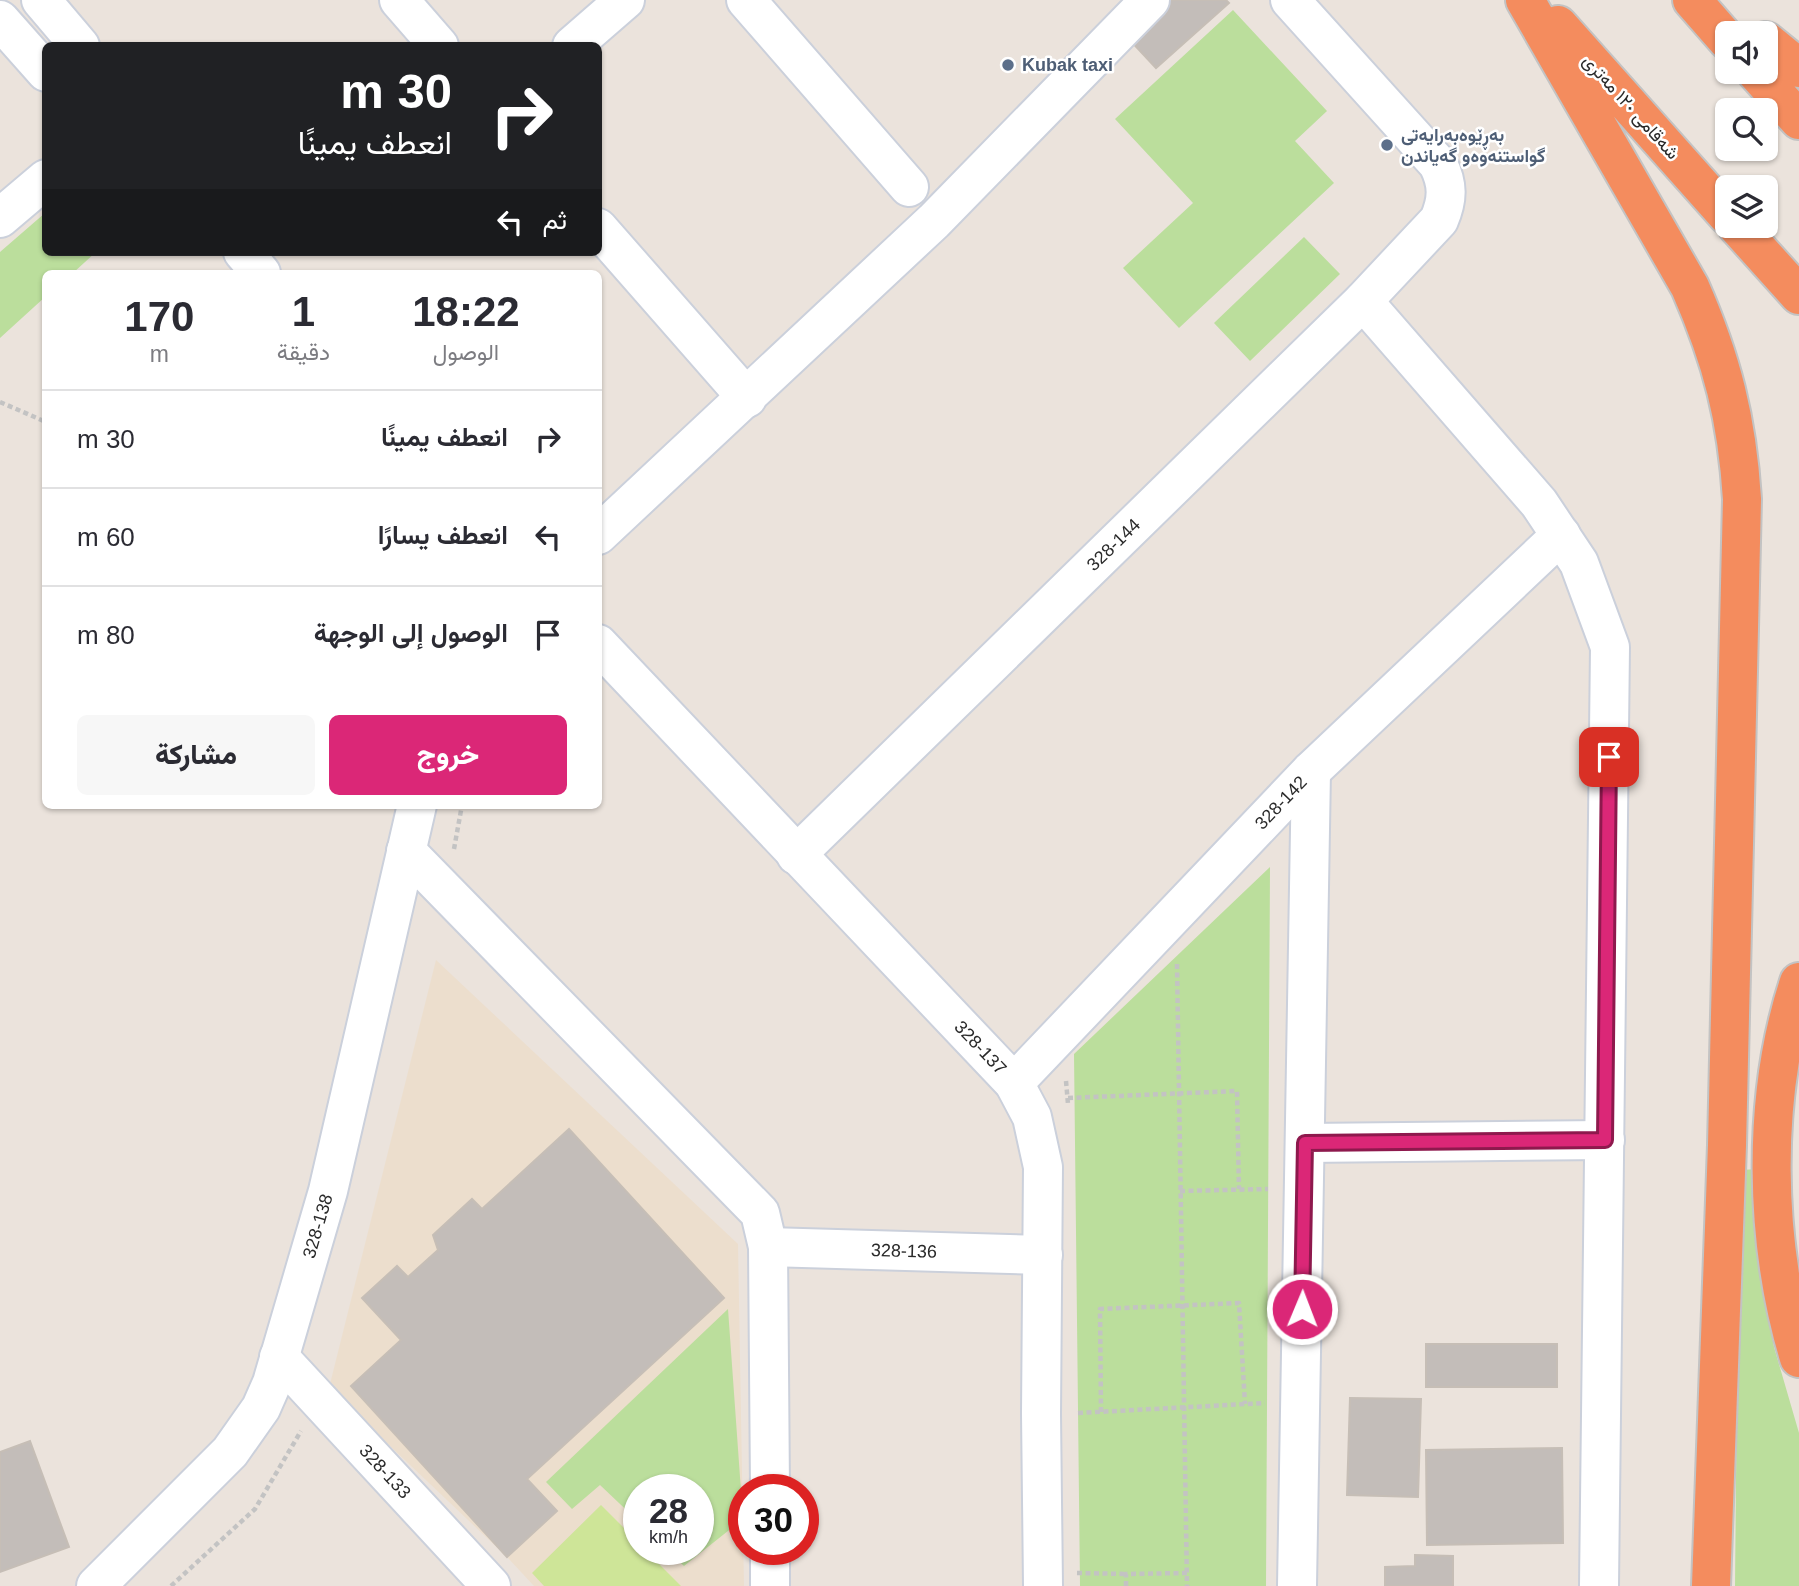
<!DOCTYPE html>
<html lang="ar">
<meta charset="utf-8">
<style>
body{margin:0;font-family:Helvetica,Vazirmatn,sans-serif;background:#f7f7f7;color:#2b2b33;direction:rtl;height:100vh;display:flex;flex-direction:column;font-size:26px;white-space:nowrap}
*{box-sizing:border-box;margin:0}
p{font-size:23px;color:#7c7c81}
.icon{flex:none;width:38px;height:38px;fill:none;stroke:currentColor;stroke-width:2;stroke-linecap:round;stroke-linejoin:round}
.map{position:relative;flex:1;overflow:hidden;direction:ltr}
.panel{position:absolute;left:42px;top:270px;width:560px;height:539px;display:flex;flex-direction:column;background:#fff;border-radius:10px;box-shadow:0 2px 5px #0004;direction:rtl}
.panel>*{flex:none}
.banner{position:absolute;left:42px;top:42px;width:560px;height:214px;border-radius:10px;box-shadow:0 2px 5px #0004;direction:rtl;background:#202124;color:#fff;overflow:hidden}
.fabs{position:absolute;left:1715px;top:21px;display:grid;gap:14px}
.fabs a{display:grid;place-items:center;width:63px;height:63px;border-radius:10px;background:#fff;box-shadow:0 2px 5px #0004;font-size:35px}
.speed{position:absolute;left:623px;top:1474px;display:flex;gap:14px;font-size:35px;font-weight:700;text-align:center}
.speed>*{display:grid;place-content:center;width:91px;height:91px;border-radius:50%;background:#fff;box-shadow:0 2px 5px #0004;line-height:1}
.speed small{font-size:18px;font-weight:400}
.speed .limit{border:10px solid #d22;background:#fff;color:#111}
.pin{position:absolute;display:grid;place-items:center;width:60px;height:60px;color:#fff;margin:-30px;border-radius:14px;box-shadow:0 4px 10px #0006}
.me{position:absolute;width:77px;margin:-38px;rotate:1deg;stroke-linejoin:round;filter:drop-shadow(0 0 5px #0008)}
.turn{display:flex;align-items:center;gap:24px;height:147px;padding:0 35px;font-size:32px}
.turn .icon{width:91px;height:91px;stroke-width:2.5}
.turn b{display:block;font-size:49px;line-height:60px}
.then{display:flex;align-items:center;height:66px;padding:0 35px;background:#0003;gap:14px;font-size:26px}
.eta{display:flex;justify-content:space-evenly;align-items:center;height:119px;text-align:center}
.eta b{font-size:42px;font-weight:800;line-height:49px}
.cta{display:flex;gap:14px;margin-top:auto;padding:14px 35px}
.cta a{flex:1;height:80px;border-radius:10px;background:#db2777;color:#fff;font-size:28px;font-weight:800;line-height:80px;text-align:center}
.cta a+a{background:#f7f7f7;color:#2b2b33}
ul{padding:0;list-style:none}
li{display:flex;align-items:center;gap:21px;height:98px;padding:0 35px;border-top:2px solid #e1e1e2}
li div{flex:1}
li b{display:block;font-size:26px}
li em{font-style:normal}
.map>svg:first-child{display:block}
.education{fill:#ecdecd;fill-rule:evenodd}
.green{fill:#bbde9c}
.pitch{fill:#cee598}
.building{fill:#c3bdb9;stroke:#c6beb6;stroke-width:2}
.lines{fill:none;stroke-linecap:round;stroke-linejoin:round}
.street-casing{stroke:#cbd0db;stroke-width:42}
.secondary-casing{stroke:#cbd0db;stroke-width:42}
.highway-casing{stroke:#c3c3c3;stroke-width:42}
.path{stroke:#c3c3c3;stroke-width:4.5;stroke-dasharray:5 3.5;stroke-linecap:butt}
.street{stroke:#fff;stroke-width:38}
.secondary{stroke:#fff;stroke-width:38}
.highway{stroke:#f48c5e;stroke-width:38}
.route-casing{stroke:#8e194d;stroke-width:18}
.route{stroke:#db2777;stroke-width:12}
.service-dot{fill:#5c6f8a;stroke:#fff;stroke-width:2.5}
.labels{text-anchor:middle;stroke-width:5;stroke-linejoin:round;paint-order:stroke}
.service-label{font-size:18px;font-weight:bold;fill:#4e5e75;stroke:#fff;text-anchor:start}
.street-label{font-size:18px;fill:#2a2a2a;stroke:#fff}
</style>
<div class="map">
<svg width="1799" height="1586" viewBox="0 0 1799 1586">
<rect width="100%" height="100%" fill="#ebe3dc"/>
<path class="education" d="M 436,960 L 738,1244 L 744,1586 L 534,1586 L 507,1557 L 329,1388 ZM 639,1489 L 698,1489 L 698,1549 L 639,1549 Z"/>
<path class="green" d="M 1233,10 L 1327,111 L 1295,141 L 1334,183 L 1179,328 L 1123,268 L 1193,203 L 1115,119 Z
M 45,213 L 46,252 L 96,252 L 73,273 L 46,273 L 45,297 L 0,338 L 0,252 Z
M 1304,237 L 1340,274 L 1250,361 L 1214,323 Z
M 1270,867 L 1266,1586 L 1080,1586 L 1074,1054 Z
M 1760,1169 L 1755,1243 L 1774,1347 L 1799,1433 L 1799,1586 L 1735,1586 L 1739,1170 Z
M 728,1309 L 743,1519 L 684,1566 L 666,1549 L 698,1549 L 698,1489 L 639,1489 L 639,1522 L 600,1485 L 572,1509 L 546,1482 Z"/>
<path class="pitch" d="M 601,1505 L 639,1543 L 639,1549 L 644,1549 L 681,1586 L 544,1586 L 532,1573 Z"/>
<path class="building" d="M 1170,0 L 1226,0 L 1229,3 L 1156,68 L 1128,38 Z
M 569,1129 L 724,1298 L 527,1479 L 557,1511 L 507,1557 L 351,1386 L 401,1340 L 362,1298 L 397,1266 L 408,1277 L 438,1250 L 433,1235 L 472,1199 L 482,1209 Z
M 1426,1344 L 1557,1344 L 1557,1387 L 1426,1387 Z
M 1350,1398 L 1421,1399 L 1418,1497 L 1347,1495 Z
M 30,1441 L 69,1547 L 0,1572 L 0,1452 Z
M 1562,1448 L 1563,1543 L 1427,1545 L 1426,1450 Z
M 1415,1555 L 1453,1556 L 1453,1586 L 1385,1586 L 1385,1567 L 1415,1566 Z"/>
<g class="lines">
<defs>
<g id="street">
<path d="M 41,0 L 80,46"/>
<path d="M 399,0 L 439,46"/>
<path d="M 746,0 L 909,187"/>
<path d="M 0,20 L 46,72"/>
<path d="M 572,46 L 625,0"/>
<path d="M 0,218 L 46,179"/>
<path d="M 598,228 L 747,398"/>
<path d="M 1363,301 L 1539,503 L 1579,563 L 1610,647 L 1599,1586"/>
<path id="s1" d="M 598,644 L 1014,1083 L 1032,1117 L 1043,1167 L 1041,1414 L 1043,1586"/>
<path d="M 406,851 L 760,1213 L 768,1247 L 770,1489"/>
<path id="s2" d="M 796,855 L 1363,301 L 1439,220 C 1448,199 1448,184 1438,164 L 1290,0"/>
<path id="s3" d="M 1014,1083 L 1311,771 L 1561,535"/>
<path d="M 1305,1143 L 1605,1140"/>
<path id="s4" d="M 768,1247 L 1043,1255"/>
<path id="s5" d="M 279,1357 L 491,1586"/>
<path d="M 770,1549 L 770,1586"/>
<path d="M 1297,1586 L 1311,771"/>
</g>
<g id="secondary">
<path d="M 243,252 L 261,273"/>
<path d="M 598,535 L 934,221 L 1150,0"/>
<path id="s6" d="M 96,1586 L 230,1452 L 261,1408 L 272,1383 L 328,1191 L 417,805"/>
</g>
<path id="highway" d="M 1525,0 L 1690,287 C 1722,360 1737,419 1742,499 L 1727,1145 L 1711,1586
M 1692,0 L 1727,40
M 1558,25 L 1727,215
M 1766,41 L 1799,68
M 1756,72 L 1799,120
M 1737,226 L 1799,295
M 1799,982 C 1761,1098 1764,1242 1799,1358"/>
</defs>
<use href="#street" class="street-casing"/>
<use href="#secondary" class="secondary-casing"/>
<use href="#highway" class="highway-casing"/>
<path class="path" d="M 0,402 L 46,422
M 454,849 L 462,805
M 1177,964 L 1187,1586
M 1066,1081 L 1068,1104
M 1068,1098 L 1237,1091 L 1239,1189
M 1180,1191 L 1268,1189
M 1101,1412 L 1100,1309 L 1239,1303 L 1245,1404
M 1078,1413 L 1265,1403
M 1077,1573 L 1126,1574
M 171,1586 L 255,1509 L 301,1431
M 1126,1586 L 1126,1574 L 1187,1573"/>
<use href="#street" class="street"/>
<use href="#secondary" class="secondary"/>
<use href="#highway" class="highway"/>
</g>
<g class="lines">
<defs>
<path id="route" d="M 1302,1309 L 1305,1143 L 1605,1140 L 1609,757"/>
</defs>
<use href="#route" class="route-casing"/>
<use href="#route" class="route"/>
</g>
<g class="service-dot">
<circle cx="1008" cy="65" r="7"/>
<circle cx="1387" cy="145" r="7"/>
</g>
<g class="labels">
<g class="service-label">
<text x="1022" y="71">Kubak taxi</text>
<text x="1401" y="141">بەڕێوەبەرایەتی<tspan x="1401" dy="21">گواستنەوەو گەیاندن</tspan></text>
</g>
<g class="street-label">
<text transform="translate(1631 107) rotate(48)" y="6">شەقامی ١٢٠ مەتری</text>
<text dy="6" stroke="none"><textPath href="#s2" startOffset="444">328-144</textPath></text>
<text dy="6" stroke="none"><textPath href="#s3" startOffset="387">328-142</textPath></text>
<text dy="6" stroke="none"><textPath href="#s1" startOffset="556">328-137</textPath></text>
<text dy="6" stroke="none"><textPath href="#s6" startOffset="434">328-138</textPath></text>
<text dy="6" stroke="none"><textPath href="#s4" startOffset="136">328-136</textPath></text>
<text dy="6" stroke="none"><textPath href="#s5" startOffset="156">328-133</textPath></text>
</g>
</g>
</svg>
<div class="fabs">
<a><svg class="icon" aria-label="sound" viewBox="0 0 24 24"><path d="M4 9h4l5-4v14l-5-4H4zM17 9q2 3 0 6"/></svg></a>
<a><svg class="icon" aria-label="search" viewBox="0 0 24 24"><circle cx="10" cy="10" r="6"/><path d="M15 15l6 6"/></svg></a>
<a><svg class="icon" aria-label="layers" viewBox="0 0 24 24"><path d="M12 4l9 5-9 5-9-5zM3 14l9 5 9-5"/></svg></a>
</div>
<div class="speed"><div>28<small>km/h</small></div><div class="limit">30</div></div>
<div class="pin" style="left:1609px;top:757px;background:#d93025"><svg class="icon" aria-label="arrive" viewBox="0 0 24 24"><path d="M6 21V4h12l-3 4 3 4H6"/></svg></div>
<svg class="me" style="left:1302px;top:1309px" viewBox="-20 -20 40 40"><circle r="17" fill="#db2777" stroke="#fff" stroke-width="3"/><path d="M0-11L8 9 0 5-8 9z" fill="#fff"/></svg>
<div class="banner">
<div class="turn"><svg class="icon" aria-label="right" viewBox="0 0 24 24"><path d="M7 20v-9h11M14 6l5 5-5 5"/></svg><div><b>30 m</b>انعطف يمينًا</div></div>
<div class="then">ثم<svg class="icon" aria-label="left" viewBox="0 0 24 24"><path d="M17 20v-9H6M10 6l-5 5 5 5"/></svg></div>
</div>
<section class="panel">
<div class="eta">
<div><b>18:22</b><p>الوصول</p></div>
<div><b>1</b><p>دقيقة</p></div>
<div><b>170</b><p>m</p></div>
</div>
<ul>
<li><svg class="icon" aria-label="right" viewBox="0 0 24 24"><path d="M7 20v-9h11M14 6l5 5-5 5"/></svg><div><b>انعطف يمينًا</b></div><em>30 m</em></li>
<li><svg class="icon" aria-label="left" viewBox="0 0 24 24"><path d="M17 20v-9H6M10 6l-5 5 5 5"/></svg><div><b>انعطف يسارًا</b></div><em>60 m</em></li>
<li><svg class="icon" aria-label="arrive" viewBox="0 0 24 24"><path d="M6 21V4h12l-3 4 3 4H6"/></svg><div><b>الوصول إلى الوجهة</b></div><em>80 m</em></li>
</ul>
<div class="cta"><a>خروج</a><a>مشاركة</a></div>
</section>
</div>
